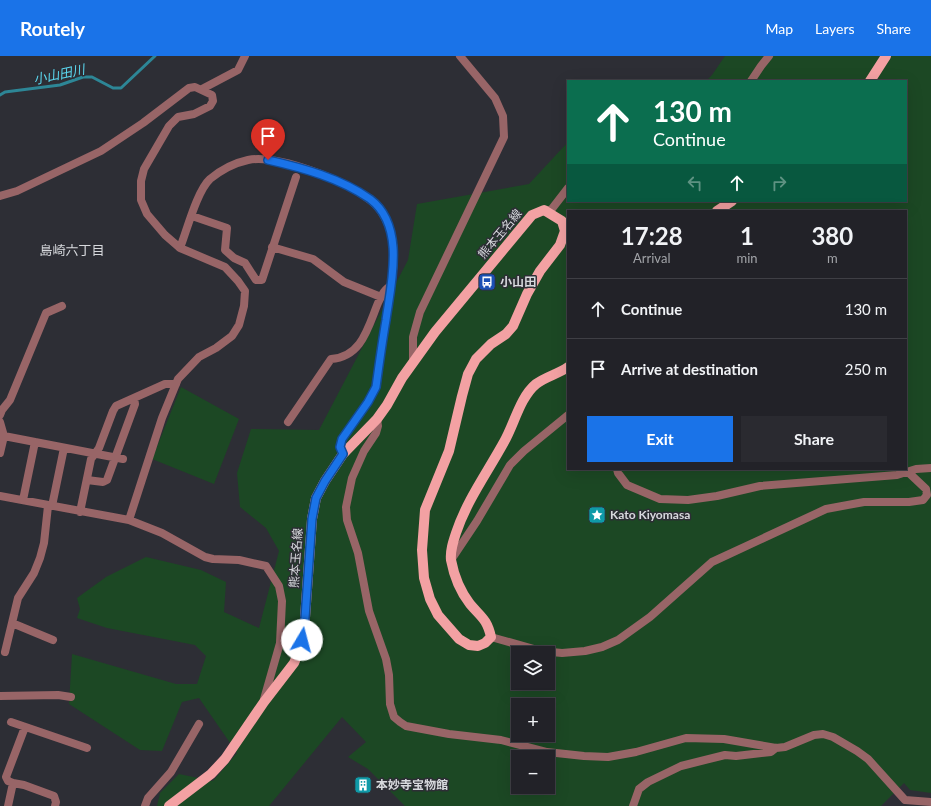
<!DOCTYPE html>
<meta charset="utf-8">
<style>
body{margin:0;font-family:Lato,"Noto Sans JP",sans-serif;background:#2a2a30;color:#f1f3f6;height:100vh;display:flex;flex-direction:column;font-size:15px;white-space:nowrap}
*{box-sizing:border-box;margin:0}
p{font-size:13px;color:#a2a4a8}
.icon{flex:none;width:22px;height:22px;fill:none;stroke:currentColor;stroke-width:2;stroke-linecap:round;stroke-linejoin:round}
.map{position:relative;flex:1;overflow:hidden}
.details{position:absolute;left:567px;top:154px;width:340px;height:260px;display:flex;flex-direction:column;background:#222228;border-radius:0px;box-shadow:0 4px 16px #0002,0 0 0 1px #3f3f45}
.details>*{flex:none}
.guide{position:absolute;left:567px;top:24px;width:340px;height:122px;border-radius:0px;box-shadow:0 4px 16px #0002,0 0 0 1px #3f3f45;background:#0b6e4f;color:#fff;overflow:hidden}
.fabs{position:absolute;left:511px;top:590px;display:grid;gap:8px}
.fabs a{display:grid;place-items:center;width:44px;height:44px;border-radius:0px;background:#222228;box-shadow:0 4px 16px #0002,0 0 0 1px #3f3f45;font-size:20px}
.pin{position:absolute;display:grid;place-items:center;width:34px;height:34px;color:#fff;margin:-41px -17px;border-radius:50% 50% 50% 0;rotate:-45deg;box-shadow:0 0 4px #0007}
.pin .icon{rotate:45deg}
.me{position:absolute;width:44px;margin:-22px;rotate:8deg;stroke-linejoin:round;filter:drop-shadow(0 0 3px #0008)}
.turn{display:flex;align-items:center;gap:14px;height:84px;padding:0 20px;font-size:18px}
.turn .icon{width:52px;height:52px;stroke-width:2.5}
.turn b{display:block;font-size:28px;line-height:34px}
.lanes{display:flex;align-items:center;height:38px;padding:0 20px;background:#0003;justify-content:center;gap:20px;direction:ltr}
.lanes .off{opacity:.35}
.eta{display:flex;justify-content:space-evenly;align-items:center;height:68px;text-align:center}
.eta b{font-size:24px;font-weight:700;line-height:28px}
.button{display:flex;gap:8px;margin-top:auto;padding:8px 20px}
.button a{flex:1;height:46px;border-radius:0px;background:#1a73e8;color:#fff;font-size:16px;font-weight:700;line-height:46px;text-align:center}
.button a+a{background:#2a2a30;color:#f1f3f6}
ul{padding:0;list-style:none}
li{display:flex;align-items:center;gap:12px;height:60px;padding:0 20px;border-top:1px solid #3f3f45}
li div{flex:1}
li b{display:block;font-size:15px}
li em{font-style:normal}
header{display:flex;align-items:center;gap:24px;box-sizing:border-box;height:56px;padding:0 20px;background:#1a73e8;color:#fff}
header strong{font-size:19px}
nav{display:flex;gap:22px;margin-inline-start:auto;font-size:14px}
.map>svg:first-child{display:block}
.green{fill:#1c4824;fill-rule:evenodd}
.lines{fill:none;stroke-linecap:round;stroke-linejoin:round}
.stream{stroke:#2d8696;stroke-width:3}
.minor{stroke:#986567;stroke-width:8}
.primary{stroke:#f3a1a3;stroke-width:10}
.route-casing{stroke:#114b97;stroke-width:10}
.route{stroke:#1a73e8;stroke-width:7}
.labels{text-anchor:middle;stroke-width:3;stroke-linejoin:round;paint-order:stroke}
.street-label{font-size:12px;fill:#d7d9dd;stroke:#2d2e35}
.poi-label{font-size:12px;font-weight:bold;fill:#d7d9dd;stroke:#2d2e35;text-anchor:start}
.water-label{font-size:13px;font-style:italic;fill:#5cdaf2;stroke:#2d2e35}
.neighbourhood-label{font-size:13px;fill:#d7d9dd;stroke:#2d2e35}
</style>
<header>
<strong>Routely</strong>
<nav><a>Map</a><a>Layers</a><a>Share</a></nav>
</header>
<div class="map">
<svg width="931" height="750" viewBox="0 0 931 750">
<rect width="100%" height="100%" fill="#2d2e35"/>
<path class="green" d="M 725,0 L 931,0 L 931,737 L 910,734 L 904,727 L 881,750 L 405,750 L 368,713 L 348,701 L 366,686 L 342,661 L 269,750 L 157,750 L 160,737 L 179,718 L 213,725 L 237,697 L 199,642 L 182,646 L 162,695 L 140,694 L 69,648 L 72,598 L 176,628 L 197,628 L 206,600 L 195,589 L 107,572 L 77,562 L 80,553 L 77,542 L 106,521 L 146,501 L 201,514 L 226,526 L 224,556 L 259,572 L 279,495 L 266,472 L 240,451 L 237,417 L 251,373 L 319,374 L 408,204 L 417,148 L 529,128 L 568,86 L 568,145 L 906,145 L 906,25 L 706,25 L 712,19 ZM 568,155 L 906,155 L 906,413 L 568,413 ZM 518,597 L 548,597 L 548,627 L 518,627 ZM 518,649 L 548,649 L 548,679 L 518,679 ZM 518,701 L 548,701 L 548,731 L 518,731 Z
M 181,331 L 239,363 L 214,428 L 152,403 Z"/>
<g class="lines">
<path class="stream" d="M 0,39 L 5,36 L 60,29 L 83,21 L 92,21 L 113,32 L 121,32 L 155,0"/>
<path class="minor" d="M 751,25 L 761,10 L 769,0
M 202,33 L 238,14 L 245,0
M 0,140 L 17,135 L 101,95 L 143,67 L 189,32 L 195,31 L 212,39 L 213,45 L 210,50 L 194,58 L 178,61 L 169,70 L 144,113 L 141,125 L 141,144 L 147,158 L 165,179 L 180,192 L 225,211 L 238,225 L 245,235 L 244,250 L 239,269 L 232,280 L 216,292 L 199,301 L 178,323 L 162,362 L 129,464
M 544,154 L 551,154 L 568,132
M 192,160 L 227,172 L 225,194 L 234,202 L 245,207 L 256,224 L 262,224 L 296,121
M 272,191 L 313,203 L 344,226 L 381,241
M 180,192 C 187,174 197,135 210,123 C 221,114 234,107 248,104 C 278,98 346,125 370,144 C 379,150 385,161 389,171 C 399,197 391,226 388,252 C 384,274 381,296 378,318 L 376,331 L 368,346 L 342,383 L 340,391 L 343,398
M 413,307 L 413,281 L 420,256 L 504,81 L 503,60 L 495,42 L 460,0
M 0,359 L 2,354 L 10,344 L 46,257 L 62,250
M 377,363 L 378,370 L 376,377 L 364,395 L 352,422 L 346,451 L 347,464 L 358,497 L 369,555 L 386,603 L 389,619 L 390,648 L 394,661 L 400,666 L 406,670 L 449,678 L 501,684 L 547,696 L 584,700 L 608,701 L 636,696 L 686,682 L 724,683 L 776,692 L 785,691 L 814,679 L 823,678 L 833,681 L 857,695 L 868,703 L 905,744 L 931,746
M 0,366 L 4,380 L 0,397
M 288,366 L 331,303 C 362,301 368,271 378,247 C 381,241 384,233 391,230
M 4,380 L 123,403
M 617,413 L 618,417 L 627,429 L 660,443 L 688,444 L 717,440 L 760,430 L 897,419 L 916,413 L 931,412
M 87,424 L 103,426 L 107,424 L 135,348 L 134,342
M 0,440 L 129,464 L 162,477 L 205,501 L 213,503 L 239,504 L 266,510 L 279,530 L 282,545 L 280,587 L 264,643
M 23,444 L 35,386
M 52,450 L 64,392
M 80,456 L 91,403 L 99,392 L 113,355 L 116,350 L 165,328 L 176,328
M 451,504 L 477,465 L 510,409 L 524,395 L 568,359
M 12,567 L 53,584
M 491,581 L 541,595 L 562,597 L 585,595 L 602,591 L 618,584 L 650,561 L 712,506 L 826,453 L 864,446 L 909,446 L 923,444 L 927,439 L 926,433 L 908,416
M 5,596 L 18,542 L 34,517 L 40,502 L 44,487 L 48,450
M 0,640 L 58,639 L 71,641
M 11,666 L 87,692
M 25,671 L 6,721 L 8,725 L 13,727 L 24,729 L 54,740 L 56,746 L 55,750
M 8,750 L 13,727
M 145,750 L 148,742 L 171,716 L 199,668
M 633,750 L 639,733 L 648,726 L 681,710 L 725,699 L 736,700 L 771,696 L 776,692"/>
<path class="primary" d="M 870,25 L 886,0
M 717,155 L 732,145
M 169,750 L 211,718 L 225,703 L 264,646 L 294,607 L 300,593 L 304,576 L 312,463 L 316,442 L 325,425 L 343,398 L 377,363 L 387,349 L 402,322 L 435,276 L 532,159 L 544,154 L 562,165 L 565,175 L 560,189 L 540,215 L 527,238 L 513,270 L 506,278 L 491,288 L 476,303 L 468,318 L 462,340 L 449,395 L 425,454 L 422,494 L 424,522 L 430,543 L 438,559 L 459,583 L 469,589 L 478,590 L 485,587 L 491,581 C 487,563 481,561 470,548 C 460,535 454,520 451,504 C 450,495 453,486 456,477 C 467,444 487,417 504,386 C 514,369 520,341 536,328 C 545,321 558,318 568,311"/>
</g>
<g class="lines">
<defs>
<path id="route" d="M 268,104 C 303,112 340,122 370,143 C 406,170 391,228 386,264 C 382,287 379,309 376,331 L 368,346 L 342,383 L 340,391 L 343,398 L 325,425 L 316,442 L 312,463 L 304,576 L 302,584"/>
</defs>
<use href="#route" class="route-casing"/>
<use href="#route" class="route"/>
</g>
<defs>
<symbol id="bus-square" viewBox="-11 -11 22 22"><rect x="-9" y="-9" width="18" height="18" rx="4" fill="#1a4fb4" stroke="#2d2e35"/><path d="M-5-6H5V4H4V6H2V4H-2V6H-4V4H-5ZM-3.5-4V0h7V-4ZM-3.5 1.2v1.5H-2V1.2ZM2 1.2v1.5H3.5V1.2Z" fill="#fff"/></symbol>
<symbol id="sight-square" viewBox="-11 -11 22 22"><rect x="-9" y="-9" width="18" height="18" rx="4" fill="#0f9aa8" stroke="#2d2e35"/><path d="M0-6L1.8-2.2L6-1.7L2.9 1.2L3.7 5.4L0 3.3L-3.7 5.4L-2.9 1.2L-6-1.7L-1.8-2.2Z" fill="#fff"/></symbol>
<symbol id="building-square" viewBox="-11 -11 22 22"><rect x="-9" y="-9" width="18" height="18" rx="4" fill="#0f9aa8" stroke="#2d2e35"/><path d="M-4-6H4V6H1V3H-1V6H-4ZM-2.5-4.3h1.7v1.8h-1.7ZM.8-4.3h1.7v1.8H.8ZM-2.5-1h1.7V.8h-1.7ZM.8-1h1.7V.8H.8Z" fill="#fff"/></symbol>
</defs>
<g fill-rule="evenodd">
<use href="#bus-square" x="477" y="216" width="20" height="20"/>
<use href="#sight-square" x="587" y="449" width="20" height="20"/>
<use href="#building-square" x="353" y="719" width="20" height="20"/>
</g>
<g class="labels">
<g class="street-label">
<text transform="translate(500 178) rotate(-50)" y="4">熊本玉名線</text>
<text transform="translate(296 502) rotate(-86)" y="4">熊本玉名線</text>
</g>
<g class="poi-label">
<text x="500" y="230">小山田</text>
<text x="610" y="463">Kato Kiyomasa</text>
<text x="376" y="733">本妙寺宝物館</text>
</g>
<g class="water-label">
<text transform="translate(59 18) rotate(-12)" y="5">小山田川</text>
</g>
<g class="neighbourhood-label">
<text x="72" y="199">島崎六丁目</text>
</g>
</g>
</svg>
<div class="fabs">
<a><svg class="icon" aria-label="layers" viewBox="0 0 24 24"><path d="M12 4l9 5-9 5-9-5zM3 14l9 5 9-5"/></svg></a>
<a>+</a>
<a>−</a>
</div>
<div class="pin" style="left:268px;top:104px;background:#d93025"><svg class="icon" aria-label="arrive" viewBox="0 0 24 24"><path d="M6 21V4h12l-3 4 3 4H6"/></svg></div>
<svg class="me" style="left:302px;top:584px" viewBox="-20 -20 40 40"><circle r="19" fill="#fff"/><path d="M0-13L10 11 0 6-10 11z" fill="#1a73e8"/></svg>
<div class="guide">
<div class="turn"><svg class="icon" aria-label="ahead" viewBox="0 0 24 24"><path d="M12 20V5M6 11l6-6 6 6"/></svg><div><b>130 m</b>Continue</div></div>
<div class="lanes"><svg class="icon off" aria-label="left" viewBox="0 0 24 24"><path d="M17 20v-9H6M10 6l-5 5 5 5"/></svg><svg class="icon" aria-label="ahead" viewBox="0 0 24 24"><path d="M12 20V5M6 11l6-6 6 6"/></svg><svg class="icon off" aria-label="right" viewBox="0 0 24 24"><path d="M7 20v-9h11M14 6l5 5-5 5"/></svg></div>
</div>
<section class="details">
<div class="eta">
<div><b>17:28</b><p>Arrival</p></div>
<div><b>1</b><p>min</p></div>
<div><b>380</b><p>m</p></div>
</div>
<ul>
<li><svg class="icon" aria-label="ahead" viewBox="0 0 24 24"><path d="M12 20V5M6 11l6-6 6 6"/></svg><div><b>Continue</b></div><em>130 m</em></li>
<li><svg class="icon" aria-label="arrive" viewBox="0 0 24 24"><path d="M6 21V4h12l-3 4 3 4H6"/></svg><div><b>Arrive at destination</b></div><em>250 m</em></li>
</ul>
<div class="button"><a>Exit</a><a>Share</a></div>
</section>
</div>
